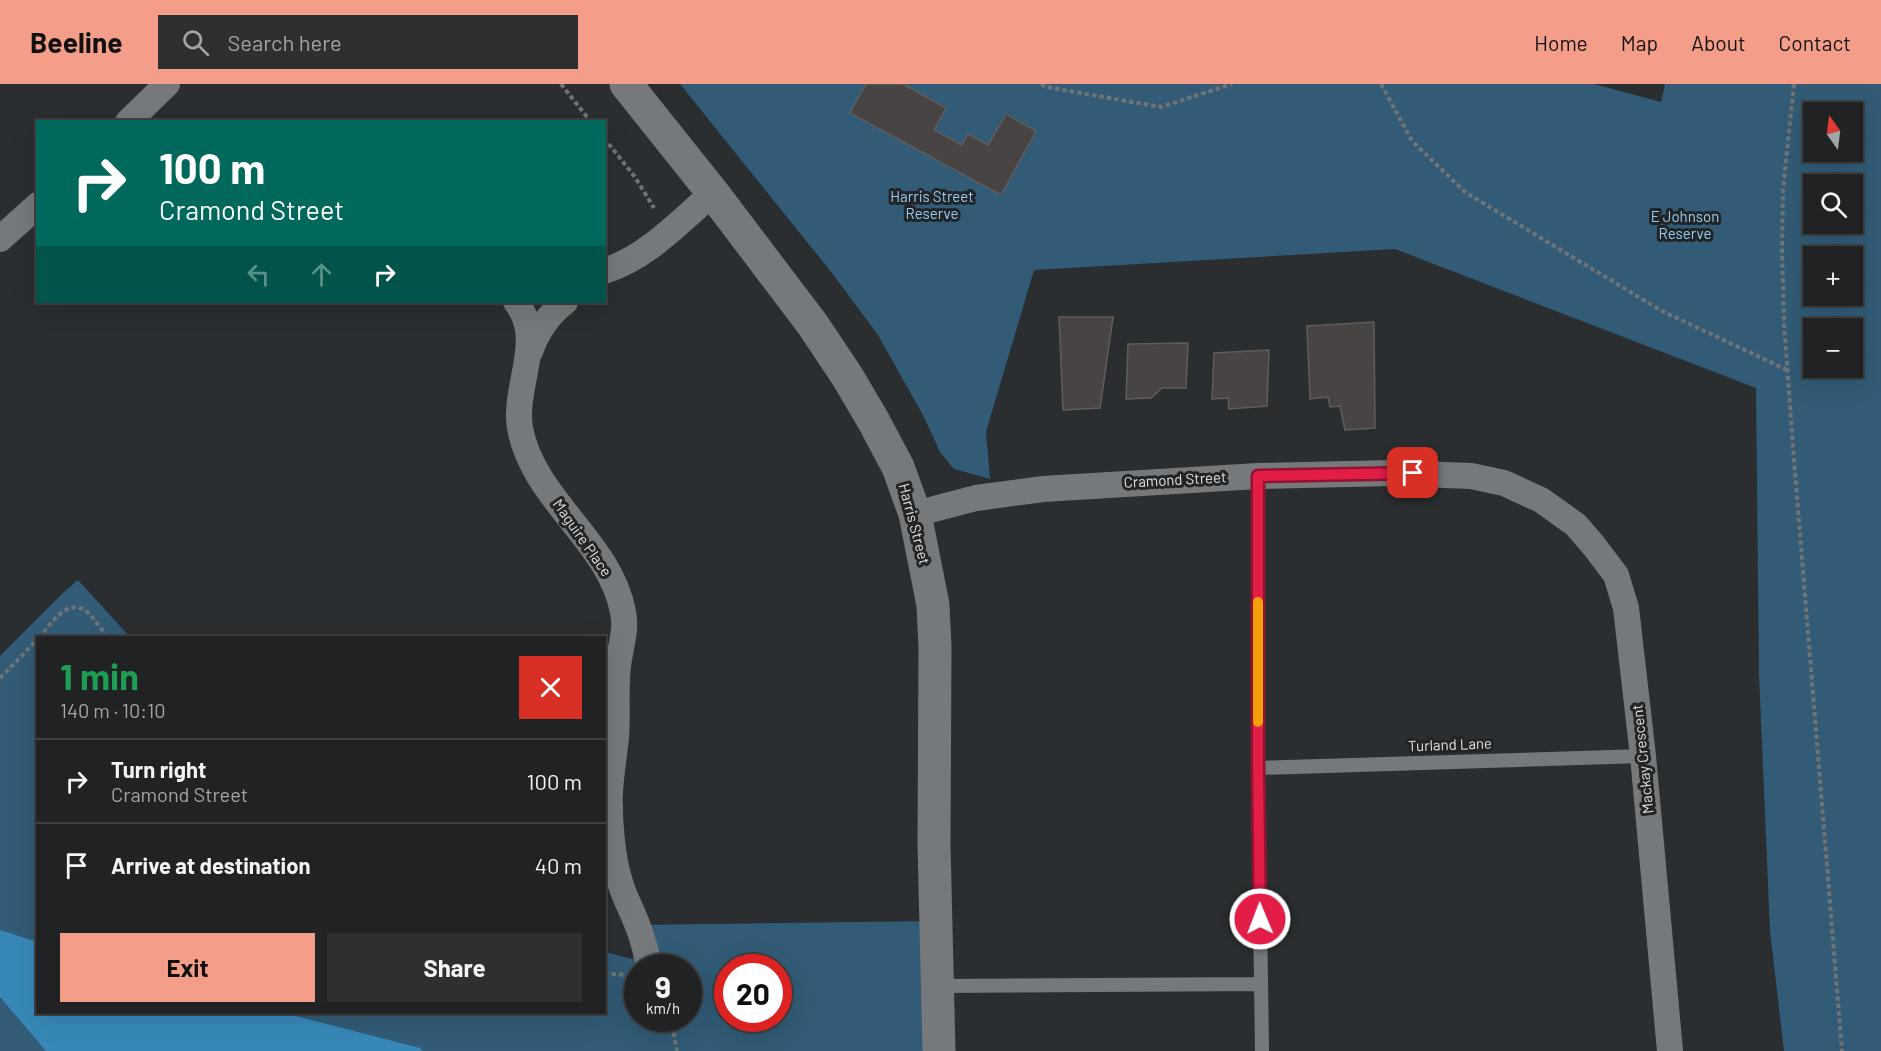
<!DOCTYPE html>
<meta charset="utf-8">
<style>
body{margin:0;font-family:Barlow,sans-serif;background:#2d2f31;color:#f1f3f6;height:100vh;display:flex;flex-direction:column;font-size:22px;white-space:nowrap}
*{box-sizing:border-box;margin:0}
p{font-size:20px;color:#a2a4a6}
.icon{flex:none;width:33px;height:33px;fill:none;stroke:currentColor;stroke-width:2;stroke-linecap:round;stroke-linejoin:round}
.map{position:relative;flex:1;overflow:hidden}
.details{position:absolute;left:36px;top:552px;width:570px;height:378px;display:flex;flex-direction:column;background:#202224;border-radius:0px;box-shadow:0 6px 24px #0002,0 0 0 2px #3d3f41}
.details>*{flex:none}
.guide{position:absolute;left:36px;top:36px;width:570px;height:183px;border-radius:0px;box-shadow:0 6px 24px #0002,0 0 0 2px #3d3f41;background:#00695c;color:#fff;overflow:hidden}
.needle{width:39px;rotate:346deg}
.fabs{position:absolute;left:1803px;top:18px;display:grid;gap:12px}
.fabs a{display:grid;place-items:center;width:60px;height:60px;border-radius:0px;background:#202224;box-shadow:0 6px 24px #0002,0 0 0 2px #3d3f41;font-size:30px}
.speed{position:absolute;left:624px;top:870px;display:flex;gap:12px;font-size:30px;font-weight:700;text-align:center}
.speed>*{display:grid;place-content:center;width:78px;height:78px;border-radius:50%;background:#202224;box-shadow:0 6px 24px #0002,0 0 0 2px #3d3f41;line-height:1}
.speed small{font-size:15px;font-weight:400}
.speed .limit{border:9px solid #d22;background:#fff;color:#111}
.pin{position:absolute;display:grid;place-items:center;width:51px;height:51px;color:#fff;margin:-26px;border-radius:12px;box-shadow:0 3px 9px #0006}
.me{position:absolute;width:66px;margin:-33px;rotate:359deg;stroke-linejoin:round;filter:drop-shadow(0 0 4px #0008)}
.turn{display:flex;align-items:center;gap:21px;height:126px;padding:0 24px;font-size:27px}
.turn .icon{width:78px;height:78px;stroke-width:2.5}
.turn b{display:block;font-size:42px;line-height:51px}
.lanes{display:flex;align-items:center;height:57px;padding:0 24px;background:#0003;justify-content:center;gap:30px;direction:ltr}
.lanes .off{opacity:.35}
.round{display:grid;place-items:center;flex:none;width:63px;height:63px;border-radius:0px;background:#2d2f31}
.headline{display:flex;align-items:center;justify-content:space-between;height:102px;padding:0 24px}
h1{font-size:36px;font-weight:700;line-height:45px;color:#1e9e55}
.primary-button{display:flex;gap:12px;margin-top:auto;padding:12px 24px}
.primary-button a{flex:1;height:69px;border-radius:0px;background:#f49e8a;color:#111;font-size:24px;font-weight:700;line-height:69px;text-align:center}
.primary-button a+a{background:#2d2f31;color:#f1f3f6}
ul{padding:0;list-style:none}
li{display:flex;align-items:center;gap:18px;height:84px;padding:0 24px;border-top:2px solid #3d3f41}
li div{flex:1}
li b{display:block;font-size:22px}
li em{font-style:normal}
header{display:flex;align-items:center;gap:36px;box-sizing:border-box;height:84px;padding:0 30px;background:#f49e8a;color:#111}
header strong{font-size:28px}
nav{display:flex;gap:33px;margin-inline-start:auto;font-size:21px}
.search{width:420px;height:54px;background:#2d2f31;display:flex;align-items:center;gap:15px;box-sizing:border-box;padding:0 21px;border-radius:0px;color:#a2a4a6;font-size:22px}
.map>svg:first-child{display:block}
.green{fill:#315b76;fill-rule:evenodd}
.water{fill:#3788b8}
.building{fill:#484444;stroke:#605c5b;stroke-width:1.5}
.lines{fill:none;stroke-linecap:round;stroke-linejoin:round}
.path{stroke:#707374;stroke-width:4;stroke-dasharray:4.5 3;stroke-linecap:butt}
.lane{stroke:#76797b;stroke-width:14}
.street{stroke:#76797b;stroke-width:26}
.secondary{stroke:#76797b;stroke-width:33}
.route-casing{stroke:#92132f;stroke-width:15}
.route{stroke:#e11d48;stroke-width:10}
.slow{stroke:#f59e0b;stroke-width:10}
.labels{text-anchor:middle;stroke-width:6;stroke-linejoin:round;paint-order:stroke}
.park-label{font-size:15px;fill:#94cef6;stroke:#222426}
.street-label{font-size:15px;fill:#dee0e1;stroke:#222426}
</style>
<header>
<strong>Beeline</strong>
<div class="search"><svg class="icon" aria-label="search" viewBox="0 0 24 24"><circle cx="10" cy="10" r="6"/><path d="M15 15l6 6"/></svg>Search here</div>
<nav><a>Home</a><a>Map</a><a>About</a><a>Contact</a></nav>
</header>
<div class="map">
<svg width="1881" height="967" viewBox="0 0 1881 967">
<rect width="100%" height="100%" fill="#2b2e30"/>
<path class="green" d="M 680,0 L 1594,0 L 1661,18 L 1665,0 L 1881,0 L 1881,967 L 1784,967 L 1770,847 L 1759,590 L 1756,304 L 1395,165 L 1034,186 L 986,348 L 990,395 L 954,385 L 940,368 L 924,333 L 878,251 L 832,189 ZM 1814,28 L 1852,28 L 1852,68 L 1814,68 ZM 1814,100 L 1852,100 L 1852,140 L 1814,140 ZM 1814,172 L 1852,172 L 1852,212 L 1814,212 ZM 1814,244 L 1852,244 L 1852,284 L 1814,284 Z
M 78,496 L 130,553 L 38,554 L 38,928 L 604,928 L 605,868 L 633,875 L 638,841 L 936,837 L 937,967 L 0,967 L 0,572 L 65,507 ZM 638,884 L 688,884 L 688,934 L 638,934 ZM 728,884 L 778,884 L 778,934 L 728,934 Z"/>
<path class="water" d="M 0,846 L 37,858 L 38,928 L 284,929 L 420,964 L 423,967 L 46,967 L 0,913 Z"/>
<path class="building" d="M 866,0 L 903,0 L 946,24 L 934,46 L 962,61 L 968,50 L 988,61 L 1006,30 L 1036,47 L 1001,111 L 850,29 Z
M 1059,233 L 1113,233 L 1100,324 L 1063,326 Z
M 1374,238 L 1375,344 L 1345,346 L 1340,322 L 1330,323 L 1328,313 L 1310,315 L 1307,242 Z
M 1188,259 L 1186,304 L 1162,304 L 1151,314 L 1126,315 L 1128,260 Z
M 1269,266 L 1267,322 L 1229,325 L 1228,314 L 1212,315 L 1214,269 Z"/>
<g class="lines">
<path class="path" d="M 561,0 L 591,38
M 1041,0 L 1046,3 L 1161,23 L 1232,0
M 1381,0 L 1412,57 L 1465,108 L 1660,226 L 1787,286
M 1794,0 L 1783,105 L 1782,166 L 1784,239 L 1794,376 L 1842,967
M 604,54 L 635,93 L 654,124
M 39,554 C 50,541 68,512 87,528 C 95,535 101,545 108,554
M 0,594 L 38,555
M 604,889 L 625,891
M 671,934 L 677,967"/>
<path class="lane" d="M 1258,392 L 1258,684 L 1262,967
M 1258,684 L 1643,672
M 937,902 L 1261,900"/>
<path class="street" d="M 128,38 L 167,0
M 0,155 L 38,121
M 604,187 C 647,174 680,137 713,109
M 516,218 C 546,256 513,301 520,344 C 533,416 610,457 623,528 C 627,546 620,564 618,582 C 615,606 618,630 616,654 C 614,672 611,690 610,708 C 609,735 612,773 620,798 C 624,813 632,826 637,840 C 643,854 646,869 650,884
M 530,268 C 537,247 548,231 565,218
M 915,430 L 976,414 L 1043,405 L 1258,392 L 1394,389 L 1471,392 L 1504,399 L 1541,416 L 1576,441 L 1594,462 L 1616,491 L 1626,524 L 1643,672 L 1670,967"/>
<path class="secondary" d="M 626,0 L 713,109 L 813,241 L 847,292 L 873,336 L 898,383 L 915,430 L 933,521 L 935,563 L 934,761 L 939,967"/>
</g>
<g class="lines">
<defs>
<path id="route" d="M 1260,835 L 1258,684 L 1258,392 L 1413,389"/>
</defs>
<use href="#route" class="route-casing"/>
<use href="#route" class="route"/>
<path class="slow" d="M 1258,638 L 1258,518"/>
</g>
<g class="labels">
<g class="park-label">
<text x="932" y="118">Harris Street<tspan x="932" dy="17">Reserve</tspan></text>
<text x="1685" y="138">E Johnson<tspan x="1685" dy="17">Reserve</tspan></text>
</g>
<g class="street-label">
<text transform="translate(1175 396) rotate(-3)" y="5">Cramond Street</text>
<text transform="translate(914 440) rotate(75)" y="5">Harris Street</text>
<text transform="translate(582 454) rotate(55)" y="5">Maguire Place</text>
<text transform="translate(1450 661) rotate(-2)" y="5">Turland Lane</text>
<text transform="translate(1643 675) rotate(-96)" y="5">Mackay Crescent</text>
</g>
</g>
</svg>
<div class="fabs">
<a><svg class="needle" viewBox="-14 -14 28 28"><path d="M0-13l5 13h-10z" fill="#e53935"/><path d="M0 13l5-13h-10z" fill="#a2a4a6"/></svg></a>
<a><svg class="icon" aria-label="search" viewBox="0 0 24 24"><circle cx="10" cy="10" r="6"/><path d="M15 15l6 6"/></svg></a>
<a>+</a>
<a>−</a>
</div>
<div class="speed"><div>9<small>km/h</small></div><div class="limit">20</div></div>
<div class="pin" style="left:1413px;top:389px;background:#d93025"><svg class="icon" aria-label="arrive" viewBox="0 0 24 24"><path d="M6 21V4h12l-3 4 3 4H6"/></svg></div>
<svg class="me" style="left:1260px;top:835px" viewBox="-20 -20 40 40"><circle r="17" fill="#e11d48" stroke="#fff" stroke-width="3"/><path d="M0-11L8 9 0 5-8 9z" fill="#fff"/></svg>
<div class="guide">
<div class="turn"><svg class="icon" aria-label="right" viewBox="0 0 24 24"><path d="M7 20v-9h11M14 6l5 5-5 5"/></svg><div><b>100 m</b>Cramond Street</div></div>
<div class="lanes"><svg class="icon off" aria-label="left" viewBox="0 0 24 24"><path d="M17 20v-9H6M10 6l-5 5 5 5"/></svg><svg class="icon off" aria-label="ahead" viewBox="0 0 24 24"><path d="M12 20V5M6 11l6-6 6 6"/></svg><svg class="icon" aria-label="right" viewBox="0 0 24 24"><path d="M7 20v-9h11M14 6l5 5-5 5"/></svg></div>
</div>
<section class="details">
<div class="headline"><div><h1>1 min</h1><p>140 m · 10:10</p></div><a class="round" style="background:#d93025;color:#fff"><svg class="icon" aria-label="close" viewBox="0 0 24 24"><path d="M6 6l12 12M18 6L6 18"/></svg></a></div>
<ul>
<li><svg class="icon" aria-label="right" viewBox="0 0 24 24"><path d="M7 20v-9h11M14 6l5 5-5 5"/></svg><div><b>Turn right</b><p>Cramond Street</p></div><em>100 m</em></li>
<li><svg class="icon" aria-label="arrive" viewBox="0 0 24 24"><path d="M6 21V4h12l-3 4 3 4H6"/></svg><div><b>Arrive at destination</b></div><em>40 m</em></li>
</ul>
<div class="primary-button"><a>Exit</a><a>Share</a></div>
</section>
</div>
